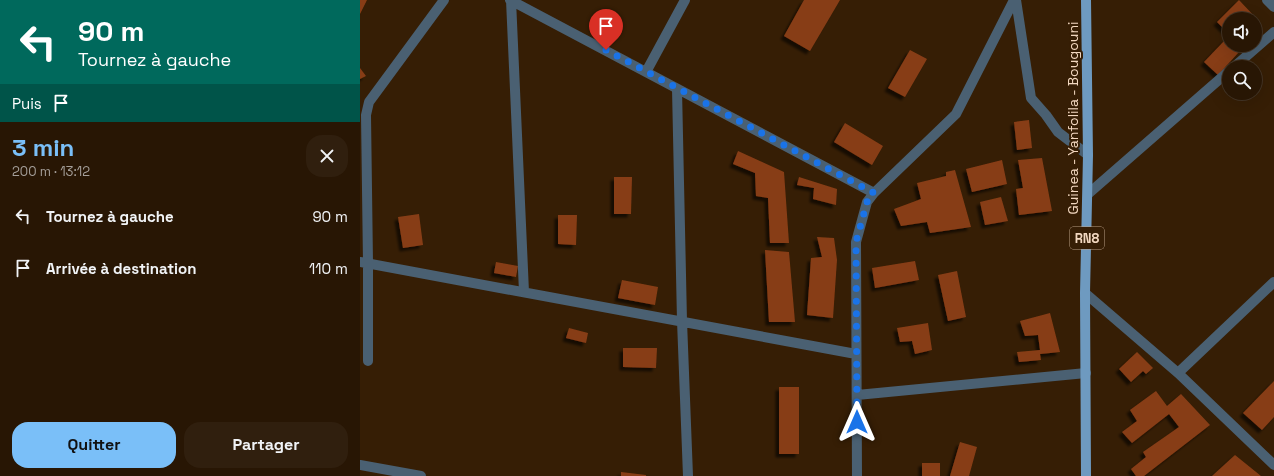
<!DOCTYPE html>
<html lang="fr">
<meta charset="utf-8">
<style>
body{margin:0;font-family:"Space Grotesk",sans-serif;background:#301f0e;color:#f1f3f6;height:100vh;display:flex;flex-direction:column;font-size:15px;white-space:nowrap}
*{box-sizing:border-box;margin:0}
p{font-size:13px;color:#a59f9a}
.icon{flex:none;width:22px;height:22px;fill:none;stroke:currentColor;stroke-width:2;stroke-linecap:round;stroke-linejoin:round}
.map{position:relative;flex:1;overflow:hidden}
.sheet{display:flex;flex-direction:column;background:#281604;width:360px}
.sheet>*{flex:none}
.top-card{background:#00695c;color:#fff;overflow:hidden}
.buttons{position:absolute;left:862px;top:12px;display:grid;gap:8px}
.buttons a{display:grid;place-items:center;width:40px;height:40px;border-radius:50%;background:#281604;box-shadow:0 4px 16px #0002,0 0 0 1px #443526;font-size:20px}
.pin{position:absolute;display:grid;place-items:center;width:34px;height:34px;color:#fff;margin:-41px -17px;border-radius:50% 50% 50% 0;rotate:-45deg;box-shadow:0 0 4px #0007}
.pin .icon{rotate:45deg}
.me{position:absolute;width:44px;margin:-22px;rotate:0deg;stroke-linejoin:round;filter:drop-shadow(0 0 3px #0008)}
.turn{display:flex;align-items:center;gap:14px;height:84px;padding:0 12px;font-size:18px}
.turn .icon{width:52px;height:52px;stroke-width:2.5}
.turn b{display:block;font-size:28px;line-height:34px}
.then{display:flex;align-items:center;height:38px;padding:0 12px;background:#0003;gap:8px;font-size:15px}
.round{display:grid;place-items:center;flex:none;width:42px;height:42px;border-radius:16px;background:#301f0e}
.headline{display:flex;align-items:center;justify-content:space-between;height:68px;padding:0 12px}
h1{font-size:24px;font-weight:700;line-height:30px;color:#7abff8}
.button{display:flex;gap:8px;margin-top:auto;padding:8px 12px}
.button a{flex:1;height:46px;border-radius:16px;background:#7abff8;color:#111;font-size:16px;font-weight:700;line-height:46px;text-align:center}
.button a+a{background:#301f0e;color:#f1f3f6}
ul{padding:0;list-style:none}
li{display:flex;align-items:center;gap:12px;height:52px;padding:0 12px}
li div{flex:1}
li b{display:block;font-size:15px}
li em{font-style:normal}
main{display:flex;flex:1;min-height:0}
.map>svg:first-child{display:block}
.building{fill:#873d16;filter:url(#shadow)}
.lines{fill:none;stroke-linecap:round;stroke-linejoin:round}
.minor{stroke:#4a6072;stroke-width:10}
.major{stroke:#6e9ac0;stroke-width:10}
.route{stroke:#1a73e8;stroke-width:7;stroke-dasharray:0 12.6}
.labels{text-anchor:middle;stroke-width:4;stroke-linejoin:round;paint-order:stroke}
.shield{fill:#361e05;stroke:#baa087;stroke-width:1}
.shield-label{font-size:13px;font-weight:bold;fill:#f2d7bf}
.street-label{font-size:14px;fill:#f2d7bf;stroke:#361e05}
</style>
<main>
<section class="sheet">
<div class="top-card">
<div class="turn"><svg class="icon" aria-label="left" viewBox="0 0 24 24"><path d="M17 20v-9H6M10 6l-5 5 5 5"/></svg><div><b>90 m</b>Tournez à gauche</div></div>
<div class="then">Puis<svg class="icon" aria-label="arrive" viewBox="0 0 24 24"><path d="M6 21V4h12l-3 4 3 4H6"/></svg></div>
</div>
<div class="headline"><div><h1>3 min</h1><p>200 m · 13:12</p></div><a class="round"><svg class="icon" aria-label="close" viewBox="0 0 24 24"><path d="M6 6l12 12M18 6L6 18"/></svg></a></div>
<ul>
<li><svg class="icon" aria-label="left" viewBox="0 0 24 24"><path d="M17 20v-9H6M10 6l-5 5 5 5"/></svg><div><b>Tournez à gauche</b></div><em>90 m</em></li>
<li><svg class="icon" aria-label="arrive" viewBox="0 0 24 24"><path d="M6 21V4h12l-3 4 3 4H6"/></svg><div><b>Arrivée à destination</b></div><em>110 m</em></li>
</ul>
<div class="button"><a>Quitter</a><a>Partager</a></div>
</section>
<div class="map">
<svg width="914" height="476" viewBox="0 0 914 476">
<defs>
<filter id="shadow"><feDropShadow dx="-3.5" dy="3.5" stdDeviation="1" flood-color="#0009"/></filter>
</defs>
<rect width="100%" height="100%" fill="#361e05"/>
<path class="building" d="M 0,0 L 7,0 L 0,14 Z
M 444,0 L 480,0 L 450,51 L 424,36 Z
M 879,0 L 896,18 L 869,19 L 869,34 L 857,22 Z
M 866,39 L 869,42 L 869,45 L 872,45 L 879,52 L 858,75 L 844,62 Z
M 550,50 L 567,59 L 545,97 L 528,88 Z
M 0,68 L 6,76 L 0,79 Z
M 669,120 L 672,148 L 657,150 L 654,122 Z
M 485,123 L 523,146 L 512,165 L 474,142 Z
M 378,151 L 424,172 L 429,243 L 410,243 L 408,198 L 396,196 L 395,173 L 373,164 Z
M 682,158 L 692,211 L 659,215 L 656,189 L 663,188 L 658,160 Z
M 642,160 L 647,184 L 612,192 L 606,169 Z
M 595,170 L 611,227 L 570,233 L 567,222 L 541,226 L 534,209 L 561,199 L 557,183 L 586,176 L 586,172 Z
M 254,177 L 272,177 L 271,214 L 254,214 Z
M 439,177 L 477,189 L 476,205 L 453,199 L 454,188 L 437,185 Z
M 641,197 L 648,221 L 625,225 L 620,202 Z
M 59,214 L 63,245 L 43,248 L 38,217 Z
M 198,215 L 217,215 L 216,245 L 198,244 Z
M 457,237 L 474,238 L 477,260 L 473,318 L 447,315 L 451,258 L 462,257 Z
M 405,250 L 429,252 L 435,322 L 409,322 Z
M 555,261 L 559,280 L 515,288 L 512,268 Z
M 136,262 L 158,266 L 156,277 L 134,273 Z
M 597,271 L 606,317 L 588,321 L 578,275 Z
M 262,280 L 298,287 L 295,305 L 258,298 Z
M 690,313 L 700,352 L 680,354 L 681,360 L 659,362 L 657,352 L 680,350 L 678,335 L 665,336 L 660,321 Z
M 568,323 L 572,350 L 555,354 L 552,341 L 540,342 L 537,328 Z
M 209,328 L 228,333 L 226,343 L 206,338 Z
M 263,348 L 297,348 L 296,368 L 263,367 Z
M 777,352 L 793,368 L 786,374 L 783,371 L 771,382 L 759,369 Z
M 914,381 L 914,417 L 902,430 L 883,413 Z
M 419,387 L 439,387 L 439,454 L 419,454 Z
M 796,391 L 807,406 L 821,394 L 850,425 L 784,476 L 776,476 L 771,469 L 786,457 L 783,452 L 819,427 L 809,414 L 772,443 L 762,432 L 777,421 L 770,410 Z
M 600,442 L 617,447 L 609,476 L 590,476 Z
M 875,455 L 901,476 L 852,476 Z
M 562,463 L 580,463 L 580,476 L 562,476 Z
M 261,472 L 286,475 L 286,476 L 261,476 Z"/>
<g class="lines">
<path class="minor" d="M 150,0 L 514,193
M 151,0 L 164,292
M 656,0 L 671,98 L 686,115 L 698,132 L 728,155
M 907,0 L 914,7
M 874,67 L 914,32
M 286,72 L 325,0
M 317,89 L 322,321 L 328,476
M 728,194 L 869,71
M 0,262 L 496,354
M 725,293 L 818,373 L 914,465
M 8,361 L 8,263 L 6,115 L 9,102 L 84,0
M 818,373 L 914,282
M 497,395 L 726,373
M 0,465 L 61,476
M 497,476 L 496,242 L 507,202 L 514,193 L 596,114 L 654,0"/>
<path class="major" d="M 726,0 L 728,155 L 725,293 L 726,476"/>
</g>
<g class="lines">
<path class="route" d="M 246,50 L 514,193 L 507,202 L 496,242 L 497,422"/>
</g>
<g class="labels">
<rect class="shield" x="710" y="227" width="34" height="22" rx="3"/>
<g class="shield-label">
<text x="727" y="243">RN8</text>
</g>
<g class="street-label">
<text transform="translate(713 118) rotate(-90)" y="5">Guinea - Yanfolila - Bougouni</text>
</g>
</g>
</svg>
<div class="buttons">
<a><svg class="icon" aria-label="sound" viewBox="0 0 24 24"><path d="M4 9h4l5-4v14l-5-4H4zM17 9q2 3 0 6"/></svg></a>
<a><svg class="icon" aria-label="search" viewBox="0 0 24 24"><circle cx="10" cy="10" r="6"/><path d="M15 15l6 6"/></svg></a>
</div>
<div class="pin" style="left:246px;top:50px;background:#d93025"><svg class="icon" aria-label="arrive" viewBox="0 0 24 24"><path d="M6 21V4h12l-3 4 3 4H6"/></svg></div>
<svg class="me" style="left:497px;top:422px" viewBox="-20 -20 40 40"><path d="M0-17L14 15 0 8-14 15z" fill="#1a73e8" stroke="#fff" stroke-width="4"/></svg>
</div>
</main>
